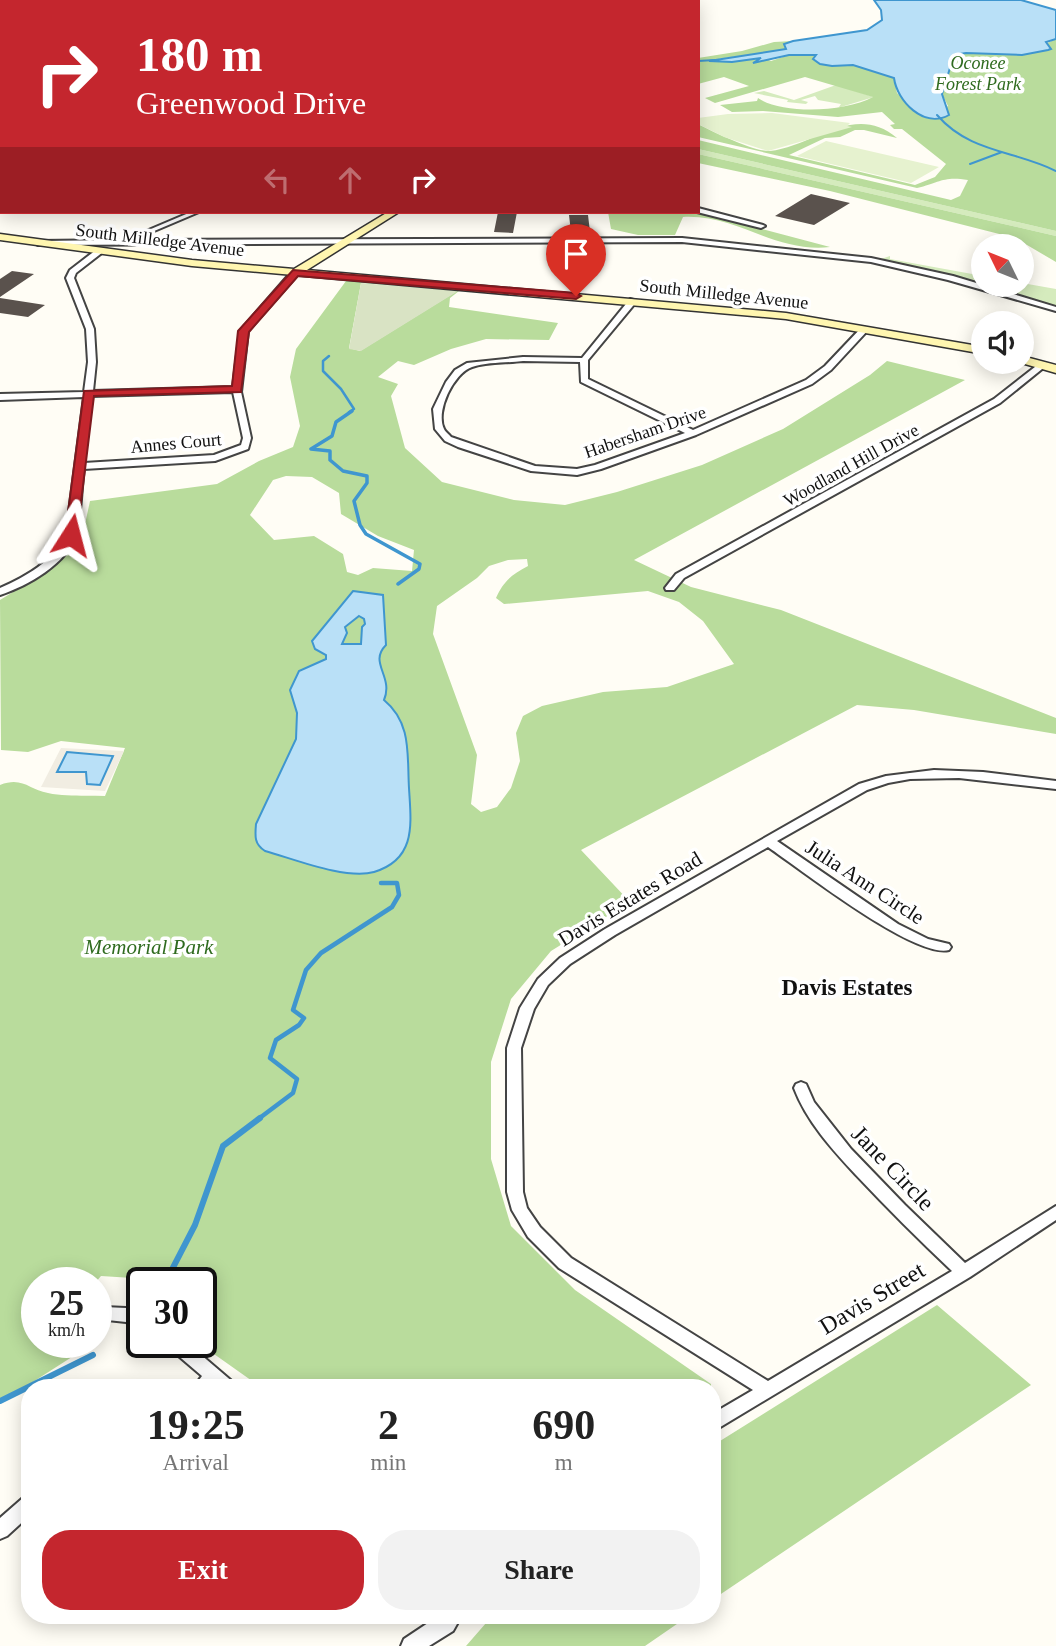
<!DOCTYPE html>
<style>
body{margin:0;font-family:"Times New Roman",serif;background:#f2f2f2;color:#222;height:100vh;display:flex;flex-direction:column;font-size:26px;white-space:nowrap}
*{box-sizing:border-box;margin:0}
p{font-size:23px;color:#767676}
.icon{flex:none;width:38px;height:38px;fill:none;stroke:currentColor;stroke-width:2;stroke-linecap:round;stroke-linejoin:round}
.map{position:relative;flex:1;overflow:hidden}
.sheet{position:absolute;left:21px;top:1379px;width:700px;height:245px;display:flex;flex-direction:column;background:#fff;border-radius:28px;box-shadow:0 4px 18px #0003}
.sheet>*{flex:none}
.banner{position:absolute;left:0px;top:0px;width:700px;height:214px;box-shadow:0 4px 18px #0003;background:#c4262e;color:#fff;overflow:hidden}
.needle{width:46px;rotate:313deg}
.fabs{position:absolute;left:971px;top:234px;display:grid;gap:14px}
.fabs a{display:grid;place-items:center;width:63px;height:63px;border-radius:50%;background:#fff;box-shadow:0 4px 18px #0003;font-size:35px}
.speed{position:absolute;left:21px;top:1267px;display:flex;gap:14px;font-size:35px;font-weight:700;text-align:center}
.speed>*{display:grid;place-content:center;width:91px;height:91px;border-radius:50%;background:#fff;box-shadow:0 4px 18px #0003;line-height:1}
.speed small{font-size:18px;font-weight:400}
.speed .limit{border:4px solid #111;border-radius:10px;background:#fff;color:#111}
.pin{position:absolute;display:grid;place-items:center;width:60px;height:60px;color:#fff;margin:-72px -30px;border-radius:50% 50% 50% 0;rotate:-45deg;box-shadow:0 0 7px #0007}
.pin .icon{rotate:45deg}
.me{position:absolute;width:77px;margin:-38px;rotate:9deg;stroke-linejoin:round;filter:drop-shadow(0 0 5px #0008)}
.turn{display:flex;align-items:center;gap:24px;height:147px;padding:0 21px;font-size:32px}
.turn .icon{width:91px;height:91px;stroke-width:2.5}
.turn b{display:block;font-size:49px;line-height:60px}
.lanes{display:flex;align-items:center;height:66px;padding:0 21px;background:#0003;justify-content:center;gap:35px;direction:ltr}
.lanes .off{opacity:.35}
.eta{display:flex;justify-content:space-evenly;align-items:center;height:119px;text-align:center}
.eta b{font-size:42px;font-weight:700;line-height:49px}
.action{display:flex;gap:14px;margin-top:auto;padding:14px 21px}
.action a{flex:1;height:80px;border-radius:28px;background:#c4262e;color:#fff;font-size:28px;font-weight:700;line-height:80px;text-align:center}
.action a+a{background:#f2f2f2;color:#222}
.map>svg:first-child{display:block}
.green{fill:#d5ebbd}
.forest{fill:#b9dc9c;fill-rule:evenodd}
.cemetery{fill:#d9e3c4}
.pitch{fill:#e6f2cf}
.plaza{fill:#f1ede2;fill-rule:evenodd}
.water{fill:#b9e0f7;stroke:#3f96cf;stroke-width:2;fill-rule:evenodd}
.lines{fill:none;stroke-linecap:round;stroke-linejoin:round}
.stream-far4{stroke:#3f96cf;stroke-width:2}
.stream-far3{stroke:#3f96cf;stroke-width:2.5}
.stream-far2{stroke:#3f96cf;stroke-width:3.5}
.stream-far1{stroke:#3f96cf;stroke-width:4.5}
.stream{stroke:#3f96cf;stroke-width:6}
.building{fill:#5a524d}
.minor-casing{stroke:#444;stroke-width:4}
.tertiary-casing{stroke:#444;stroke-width:3}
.secondary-casing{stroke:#333;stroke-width:3}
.minor{fill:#fff;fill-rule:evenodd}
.tertiary{fill:#fff;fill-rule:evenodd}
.secondary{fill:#fff6b0;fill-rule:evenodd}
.route{fill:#c4262e;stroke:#7f191e;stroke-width:2}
.labels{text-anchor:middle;stroke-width:7;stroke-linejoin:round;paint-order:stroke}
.far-park-label{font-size:18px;font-style:italic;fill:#2f6b1f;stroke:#fff}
.far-street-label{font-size:18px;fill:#111;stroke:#fff}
.street-label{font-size:21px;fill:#111;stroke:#fff}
.park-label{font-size:21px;font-style:italic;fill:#2f6b1f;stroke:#fff}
.neighbourhood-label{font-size:23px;font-weight:bold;fill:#111;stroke:#fff}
.near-street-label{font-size:24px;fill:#111;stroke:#fff}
</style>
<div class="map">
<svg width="1056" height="1646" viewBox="0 0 1056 1646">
<rect width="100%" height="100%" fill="#fffdf5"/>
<path class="green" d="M 836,85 L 874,97 L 841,107 L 839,107 L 841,104 L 818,100 L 815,96 L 801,100 L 808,102 L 806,104 L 787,102 L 788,100 L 754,93 L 764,91 L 794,100 Z
M 698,149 L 1056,231 L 1056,236 L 698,154 Z
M 890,256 L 890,259 L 983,276 L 984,285 L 1022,285 L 1022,283 L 1056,289 L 1056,306 L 881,259 Z"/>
<path class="forest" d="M 1056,39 L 1056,231 L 698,149 L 698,140 L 951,200 L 960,196 L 968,180 C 942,176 940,183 917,188 L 698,137 L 698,124 C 713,132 755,152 770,151 C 814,146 855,102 897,138 L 864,130 L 855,130 L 840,137 L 825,138 L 789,155 L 915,185 L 935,177 L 946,164 L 902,129 L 894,129 L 890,125 L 895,124 L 882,112 L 838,117 L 763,111 L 732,112 L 720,105 L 757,101 L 758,98 C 781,114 843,113 873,97 L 805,77 L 715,103 L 705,98 L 749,86 L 724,77 L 698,84 L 698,58 L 742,51 L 774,42 L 793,41 L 784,44 L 787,49 L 712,60 L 732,62 L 763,58 L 771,61 L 789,55 L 807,53 L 817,55 L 832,66 L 853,65 L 894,78 L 897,93 L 927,118 L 948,106 L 942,94 L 954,55 L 966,53 L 1022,55 Z
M 698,154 L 1056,236 L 1056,262 L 1015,238 L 830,191 L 698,163 Z
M 608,212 L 698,212 L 830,247 C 775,253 736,214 683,217 L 675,235 L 638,235 L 611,229 Z
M 346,281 L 459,291 L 450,298 L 449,307 L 558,323 L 549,340 L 486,339 L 451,349 L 414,365 L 398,361 L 378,377 L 398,384 L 391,396 L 405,448 L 442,482 L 514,500 L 565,505 L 617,492 L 702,465 L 783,429 L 870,375 L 887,361 L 965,380 L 634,560 L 691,587 L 781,610 L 1056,718 L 1056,734 L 914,710 L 857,705 L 581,850 L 630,902 L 551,951 L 511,999 L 491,1062 L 491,1159 L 511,1226 L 575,1290 L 711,1384 L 711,1388 L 262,1388 L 197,1342 L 201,1342 L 201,1283 L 152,1283 L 148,1279 L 101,1276 L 95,1283 L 37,1283 L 37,1342 L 69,1342 L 75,1355 L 0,1403 L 0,785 C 23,776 29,790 48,793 C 66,797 87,795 105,796 L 125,748 L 61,741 L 28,752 L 1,750 L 0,600 L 52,568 L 82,538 L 90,501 L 217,484 L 259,461 L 293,447 L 300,426 L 290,377 L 296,349 ZM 361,283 L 362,283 L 457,291 L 360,351 L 349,348 ZM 286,476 L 312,477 L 339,493 L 341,514 L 378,536 L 414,550 L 412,571 L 373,568 L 358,575 L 347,572 L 343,554 L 314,536 L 274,540 L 250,515 L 273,480 ZM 527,559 L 528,566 C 512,574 503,582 496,598 L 504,604 L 648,591 L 679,602 L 703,621 L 734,664 L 667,687 L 603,692 L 542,706 L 523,716 L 516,733 L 520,761 L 511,788 L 497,807 L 481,812 L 471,804 L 477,755 L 433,634 L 437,606 L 477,578 L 489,566 L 508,560 Z
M 937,1305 L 1031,1385 L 712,1600 L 712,1446 Z
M 493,1615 L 690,1615 L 645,1646 L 466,1646 Z"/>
<path class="cemetery" d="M 361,283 L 458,291 L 361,351 L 349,349 Z"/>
<path class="pitch" d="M 772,113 L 850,123 L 847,126 L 852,127 L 768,151 L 724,137 L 698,124 L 698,118 L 728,114 Z
M 826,141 L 939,167 L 911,183 L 797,156 Z"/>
<path class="plaza" d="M 61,748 L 124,751 L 105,791 L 41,787 ZM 70,754 L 112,756 L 113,756 L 86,783 L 87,772 L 58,772 Z"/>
<path class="water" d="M 874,0 L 1021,0 L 1056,10 L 1056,39 L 1046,42 L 1051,49 L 1048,50 L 1022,55 L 966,53 L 954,55 L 942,94 L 949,115 C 924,129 897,101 894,78 L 853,65 L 832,66 L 820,64 L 813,59 L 816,55 L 789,55 L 753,63 L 761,58 L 732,62 L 709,61 L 786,49 L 784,44 L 793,41 L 867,30 L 882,20 L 881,10 Z
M 353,591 L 383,595 L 386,645 C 368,663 394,676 384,700 C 412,723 407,755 409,788 C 411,823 417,859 374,872 C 346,880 294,859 265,851 C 254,844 255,836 256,824 L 296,739 L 297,713 L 290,690 L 299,671 L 326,659 L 326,655 L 315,649 L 312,641 ZM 359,616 L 364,619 L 365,624 L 362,627 L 361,644 L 342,644 L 347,633 L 345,627 Z
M 67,752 L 113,756 L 100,785 L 87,784 L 86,772 L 57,772 Z"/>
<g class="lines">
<path class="stream-far4" d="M 698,61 L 715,60
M 937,115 C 970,153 1014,150 1056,171
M 970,164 L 1002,152"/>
<path class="stream-far3" d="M 329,356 L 323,361 L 323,371 L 341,389 L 354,409 L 349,412"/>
<path class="stream-far2" d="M 352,411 L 336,422 L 332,436 L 311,449 L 330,451 L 330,460 L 343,471 L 367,476 L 367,483 L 354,501 L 360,525 L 366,534 L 420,564 L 419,569 L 398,584"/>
<path class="stream-far1" d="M 257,1120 L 293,1093 L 297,1079 L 270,1058 L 276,1040 L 299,1025 L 304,1018 L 293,1010 L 306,970 L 321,953 L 392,907 L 399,895 L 397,883 L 381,883"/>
<path class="stream" d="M 165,1283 L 195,1225 L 223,1146 L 260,1118
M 0,1401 L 93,1355"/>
</g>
<path class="building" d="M 811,194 L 850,203 L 814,225 L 775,216 Z
M 498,212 L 517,212 L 513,233 L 494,232 Z
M 569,215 L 588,215 L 590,232 L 571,232 Z
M 12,271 L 34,274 L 0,297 L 0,279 Z
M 0,298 L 45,305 L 28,317 L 0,313 Z"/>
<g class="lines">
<defs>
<path id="minor" d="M 202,0 L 211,0 L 199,2 Z
M 0,9 L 2,9 L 2,12 L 0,13 Z
M 0,39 L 2,40 L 2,44 L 0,43 Z
M 2,52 L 2,56 L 0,57 L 0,53 Z
M 0,113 L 2,114 L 2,118 L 0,117 Z
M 698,208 L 763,225 L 765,226 L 761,228 L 697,212 Z
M 191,212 L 199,212 L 133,240 L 682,238 L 871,258 L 953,276 L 1056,307 L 1056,311 L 948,280 L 871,262 L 682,242 L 38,245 L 34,243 L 38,241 L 125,240 Z
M 96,250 L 103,252 L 76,273 L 74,278 L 94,329 L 96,362 L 93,391 L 233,387 L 240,331 L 293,270 L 300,272 L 248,331 L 241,392 L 251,438 L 248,449 L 215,461 L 84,469 C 81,488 81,517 76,535 C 67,564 27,586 0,595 L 0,588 C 27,576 52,562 66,535 L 84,397 L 0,400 L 0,394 L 84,392 L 88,362 L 86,329 L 66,278 L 70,270 ZM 233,392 L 243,438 L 241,445 L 214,455 L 84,463 L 92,396 Z
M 630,299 L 637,301 L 588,360 L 588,379 L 693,430 L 806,380 L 825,366 L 862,327 L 869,329 L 831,370 L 812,384 L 696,435 L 601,469 L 577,475 L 531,471 L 458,447 L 445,441 L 435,429 L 433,409 L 446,382 L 455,370 L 467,363 L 523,357 L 582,358 ZM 523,361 L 580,362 L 581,382 L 685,433 L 595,465 L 577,469 L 535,466 L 451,437 C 449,434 445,432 444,429 C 435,411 454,373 472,367 C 487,362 507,363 523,361 Z
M 1040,363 L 1047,365 L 1000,403 L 684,578 L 674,590 L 666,590 L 665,588 L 676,574 L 994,399 Z
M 934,770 L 983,772 L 1056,781 L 1056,789 L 959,778 L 910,779 L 888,783 L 867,790 L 777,841 L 898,924 L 928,939 L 949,944 L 951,947 L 949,950 C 915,959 800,869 768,847 L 615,935 L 570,964 L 548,985 L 534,1009 L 521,1048 L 523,1192 L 527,1208 L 540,1227 L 571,1258 L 768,1381 L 952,1271 C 919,1240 887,1208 856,1175 C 832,1149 807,1122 794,1088 L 796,1084 L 801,1082 L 806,1084 L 814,1102 L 851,1149 L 905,1205 L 965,1263 L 1056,1206 L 1056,1220 L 970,1277 L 712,1432 L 712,1414 L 753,1390 L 559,1268 L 528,1237 L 512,1210 L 507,1192 L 507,1048 L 520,1008 L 538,979 L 560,958 L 605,929 L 859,784 L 886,776 Z
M 104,1307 L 126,1308 L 142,1313 L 142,1327 L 126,1322 L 98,1319 L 96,1315 L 98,1309 Z
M 166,1342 L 186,1342 L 234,1383 L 236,1388 L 193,1388 L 202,1376 L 168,1347 Z
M 30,1494 L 30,1515 L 7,1536 L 0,1539 L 0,1518 L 24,1497 Z
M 440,1615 L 462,1615 L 453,1631 L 429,1646 L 401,1646 L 404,1639 Z"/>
<path id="tertiary" d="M 367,0 L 365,2 L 356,2 Z
M 0,103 L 2,103 L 0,108 Z"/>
<path id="secondary" d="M 491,0 L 499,0 L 499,2 L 492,2 Z
M 388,212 L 399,212 L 307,270 L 786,313 L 984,347 L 984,354 L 786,319 L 192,266 L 0,240 L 0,234 L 192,260 L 294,269 Z
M 1022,356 L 1056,365 L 1056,373 L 1018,362 L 1022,362 Z"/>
</defs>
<use href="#minor" class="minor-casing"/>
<use href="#tertiary" class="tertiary-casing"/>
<use href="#secondary" class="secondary-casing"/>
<use href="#minor" class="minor"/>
<use href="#tertiary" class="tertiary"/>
<use href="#secondary" class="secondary"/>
</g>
<path class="route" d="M 293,270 L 576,293 L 581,296 L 576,299 L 298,276 L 249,332 L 241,392 L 94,396 L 77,535 L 71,539 L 66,538 L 65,535 L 84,391 L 232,386 L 238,331 Z"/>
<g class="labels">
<g class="far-park-label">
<text x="978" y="69">Oconee<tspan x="978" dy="21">Forest Park</tspan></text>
</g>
<g class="far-street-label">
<text transform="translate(160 240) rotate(7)" y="6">South Milledge Avenue</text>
<text transform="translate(724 294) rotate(6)" y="6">South Milledge Avenue</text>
<text transform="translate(645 432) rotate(-19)" y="6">Habersham Drive</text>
<text transform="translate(176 443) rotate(-5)" y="6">Annes Court</text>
<text transform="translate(851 465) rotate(-29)" y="6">Woodland Hill Drive</text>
</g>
<g class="street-label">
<text transform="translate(865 882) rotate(33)" y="7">Julia Ann Circle</text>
<text transform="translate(630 899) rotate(-31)" y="7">Davis Estates Road</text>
</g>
<g class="park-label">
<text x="149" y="954">Memorial Park</text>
</g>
<g class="neighbourhood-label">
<text x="847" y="995">Davis Estates</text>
</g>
<g class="near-street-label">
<text transform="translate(893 1168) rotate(46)" y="8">Jane Circle</text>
<text transform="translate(872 1298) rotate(-31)" y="8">Davis Street</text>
</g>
</g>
</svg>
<div class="fabs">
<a><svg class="needle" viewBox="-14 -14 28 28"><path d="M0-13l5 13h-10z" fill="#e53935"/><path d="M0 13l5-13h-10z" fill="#767676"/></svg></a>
<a><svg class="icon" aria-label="sound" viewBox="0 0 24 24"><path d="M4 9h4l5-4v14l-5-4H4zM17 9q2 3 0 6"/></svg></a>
</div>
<div class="speed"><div>25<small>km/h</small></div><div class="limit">30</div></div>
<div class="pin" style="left:576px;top:296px;background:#d93025"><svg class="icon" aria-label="arrive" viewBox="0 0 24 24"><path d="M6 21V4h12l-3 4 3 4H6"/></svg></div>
<svg class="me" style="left:71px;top:535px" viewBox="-20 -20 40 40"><path d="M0-17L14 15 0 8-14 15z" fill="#c4262e" stroke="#fff" stroke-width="4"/></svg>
<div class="banner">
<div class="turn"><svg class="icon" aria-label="right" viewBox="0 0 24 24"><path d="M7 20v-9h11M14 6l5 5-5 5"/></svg><div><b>180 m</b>Greenwood Drive</div></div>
<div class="lanes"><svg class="icon off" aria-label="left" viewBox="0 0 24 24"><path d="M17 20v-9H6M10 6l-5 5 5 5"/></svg><svg class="icon off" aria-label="ahead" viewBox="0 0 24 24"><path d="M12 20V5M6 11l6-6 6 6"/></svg><svg class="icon" aria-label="right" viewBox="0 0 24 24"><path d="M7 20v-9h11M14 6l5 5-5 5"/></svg></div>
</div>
<section class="sheet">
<div class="eta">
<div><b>19:25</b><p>Arrival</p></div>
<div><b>2</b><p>min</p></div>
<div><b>690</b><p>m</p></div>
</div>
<div class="action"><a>Exit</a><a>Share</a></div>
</section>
</div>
